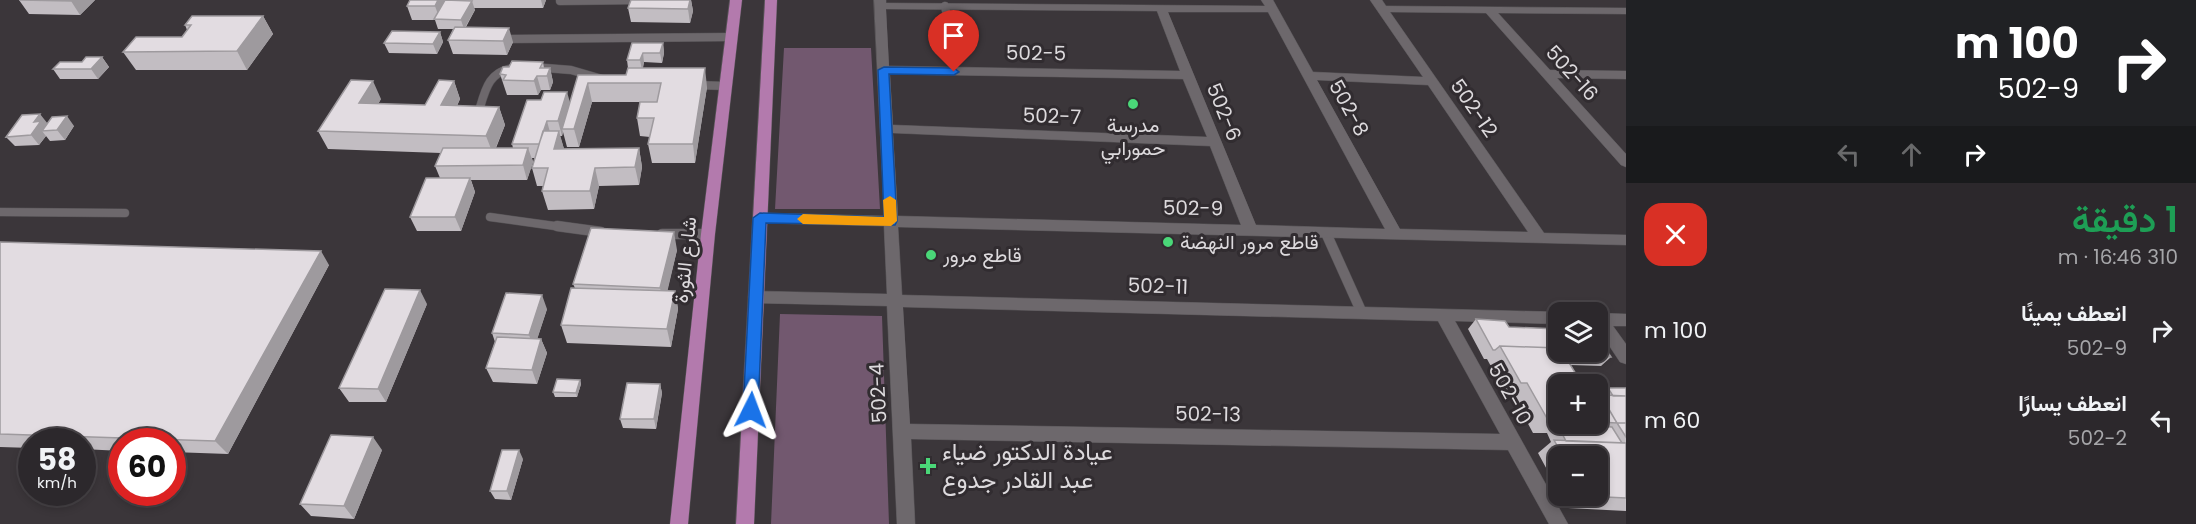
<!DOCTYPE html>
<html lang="ar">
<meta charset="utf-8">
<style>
body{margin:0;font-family:Poppins,Vazirmatn,sans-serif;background:#343034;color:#f1f3f6;direction:rtl;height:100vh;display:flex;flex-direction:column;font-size:22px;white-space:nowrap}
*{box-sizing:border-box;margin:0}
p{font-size:20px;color:#a6a6a9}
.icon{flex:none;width:33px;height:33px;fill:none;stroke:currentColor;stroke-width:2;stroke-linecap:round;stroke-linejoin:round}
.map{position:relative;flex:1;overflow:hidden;direction:ltr}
.sheet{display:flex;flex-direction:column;background:#2c282c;width:570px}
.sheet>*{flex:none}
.banner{background:#202124;color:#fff;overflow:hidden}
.controls{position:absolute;left:1548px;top:302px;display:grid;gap:12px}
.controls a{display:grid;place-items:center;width:60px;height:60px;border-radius:12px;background:#2c282c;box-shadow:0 3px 9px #0003,0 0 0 2px #484448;font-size:30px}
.speed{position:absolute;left:18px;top:428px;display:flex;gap:12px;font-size:30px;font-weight:700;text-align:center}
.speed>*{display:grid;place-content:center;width:78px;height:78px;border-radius:50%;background:#2c282c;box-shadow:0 3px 9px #0003,0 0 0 2px #484448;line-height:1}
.speed small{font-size:15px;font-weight:400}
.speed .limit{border:9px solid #d22;background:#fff;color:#111}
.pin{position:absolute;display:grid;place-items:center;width:51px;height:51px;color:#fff;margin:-62px -26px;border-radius:50% 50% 50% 0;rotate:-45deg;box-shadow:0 0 6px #0007}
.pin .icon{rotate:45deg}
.me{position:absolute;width:66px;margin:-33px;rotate:3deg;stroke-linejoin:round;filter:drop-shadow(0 0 4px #0008)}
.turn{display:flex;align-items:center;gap:21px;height:126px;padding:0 18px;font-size:27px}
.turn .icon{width:78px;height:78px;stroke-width:2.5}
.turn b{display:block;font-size:42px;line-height:51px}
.lanes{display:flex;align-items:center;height:57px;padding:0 18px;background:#0003;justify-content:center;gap:30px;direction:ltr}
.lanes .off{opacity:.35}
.round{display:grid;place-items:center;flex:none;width:63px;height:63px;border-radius:18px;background:#343034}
.summary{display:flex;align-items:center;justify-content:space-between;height:102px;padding:0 18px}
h1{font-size:36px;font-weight:600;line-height:45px;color:#1e9e55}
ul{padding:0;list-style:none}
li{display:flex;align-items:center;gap:18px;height:90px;padding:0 18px}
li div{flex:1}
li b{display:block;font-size:22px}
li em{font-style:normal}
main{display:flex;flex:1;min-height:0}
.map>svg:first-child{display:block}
.green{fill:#72586f}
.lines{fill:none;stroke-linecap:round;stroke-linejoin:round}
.service-far1-casing{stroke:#565356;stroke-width:9}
.service-casing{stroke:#565356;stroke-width:11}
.minor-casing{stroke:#565356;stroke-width:1}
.primary-casing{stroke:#565356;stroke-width:1}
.service-far1{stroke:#6d686c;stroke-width:8}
.service{stroke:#6d686c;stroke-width:10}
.minor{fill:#6d686c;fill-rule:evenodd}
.primary{fill:#b37aad;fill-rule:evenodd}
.wall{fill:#c2bdc2}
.shaded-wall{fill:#9e9a9e}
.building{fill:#e2dce1;stroke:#9e9a9e;stroke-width:1.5}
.route{fill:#1a73e8;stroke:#114b97;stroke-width:1.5}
.slow{fill:#f59e0b}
.poi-dot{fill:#4ad778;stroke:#312c30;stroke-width:2}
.labels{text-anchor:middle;stroke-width:6;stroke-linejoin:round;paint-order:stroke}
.street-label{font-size:20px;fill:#dddadd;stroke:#312c30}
.poi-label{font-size:20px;fill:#dddadd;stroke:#312c30;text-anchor:start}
.near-poi-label{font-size:24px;fill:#dddadd;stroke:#312c30;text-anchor:start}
</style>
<main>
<section class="sheet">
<div class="banner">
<div class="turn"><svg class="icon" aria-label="right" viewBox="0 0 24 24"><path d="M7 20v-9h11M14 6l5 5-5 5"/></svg><div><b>100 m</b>502-9</div></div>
<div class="lanes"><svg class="icon off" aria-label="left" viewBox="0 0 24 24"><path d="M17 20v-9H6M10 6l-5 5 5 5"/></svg><svg class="icon off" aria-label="ahead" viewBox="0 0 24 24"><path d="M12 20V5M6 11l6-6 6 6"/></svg><svg class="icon" aria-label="right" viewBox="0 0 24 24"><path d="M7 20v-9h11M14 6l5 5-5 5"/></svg></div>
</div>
<div class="summary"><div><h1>1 دقيقة</h1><p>310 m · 16:46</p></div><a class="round" style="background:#d93025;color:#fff"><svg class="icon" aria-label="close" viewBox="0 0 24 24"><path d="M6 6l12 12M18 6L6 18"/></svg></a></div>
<ul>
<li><svg class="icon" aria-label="right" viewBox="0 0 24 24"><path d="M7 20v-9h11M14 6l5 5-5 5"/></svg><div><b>انعطف يمينًا</b><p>502-9</p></div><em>100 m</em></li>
<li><svg class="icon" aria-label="left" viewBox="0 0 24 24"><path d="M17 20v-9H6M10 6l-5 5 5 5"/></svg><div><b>انعطف يسارًا</b><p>502-2</p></div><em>60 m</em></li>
</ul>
</section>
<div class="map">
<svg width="1626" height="524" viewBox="0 0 1626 524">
<rect width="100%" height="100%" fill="#3b363a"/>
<path class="green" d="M 784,48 L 871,48 L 880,209 L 775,209 Z
M 780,314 L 882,316 L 889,524 L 771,524 Z"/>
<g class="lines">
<defs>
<path id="service-far1" d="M 560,1 L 642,0
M 945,6 L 951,37
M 500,39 L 732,37
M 533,67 L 571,70 L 602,79
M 696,85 L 726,86
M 478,114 C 485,92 487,72 513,68
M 0,212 L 125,213
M 490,217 L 569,228"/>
<path id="service" d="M 557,226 L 601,232
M 1326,233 L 1362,313
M 662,234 L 708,234"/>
<path id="minor" d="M 874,0 L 886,0 L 886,3 L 1265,6 L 1261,0 L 1273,0 L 1313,72 L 1423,77 L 1370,0 L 1382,0 L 1386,6 L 1626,8 L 1626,14 L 1498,13 L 1550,70 L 1626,71 L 1626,79 L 1557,78 L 1626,154 L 1626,167 L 1621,165 L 1486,13 L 1390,12 L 1544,233 L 1626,235 L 1626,245 L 898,227 L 902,295 L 1559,312 L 1558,324 L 1455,321 L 1568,524 L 1549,524 L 1508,450 L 911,439 L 915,524 L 897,524 L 887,306 L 756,303 L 751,301 L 748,297 L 751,293 L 756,291 L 887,294 L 884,226 L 760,223 L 753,218 L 760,213 L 884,216 ZM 886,9 L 1157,11 L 1180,71 L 889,66 ZM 1168,12 L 1268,12 L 1385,229 L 1256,225 ZM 890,74 L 1183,79 L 1207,137 L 893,125 ZM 1317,80 L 1428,85 L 1528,232 L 1400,229 ZM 893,133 L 1210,146 L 1241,225 L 898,216 ZM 903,307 L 1438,321 L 1500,434 L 910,424 Z
M 1598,313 L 1626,314 L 1626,326 L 1613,326 L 1626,344 L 1626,364 L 1620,362 L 1598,329 Z"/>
<path id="primary" d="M 730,0 L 742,0 L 715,234 L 688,524 L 670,524 L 701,234 Z
M 765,0 L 777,0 L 754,524 L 736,524 Z"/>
</defs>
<use href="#service-far1" class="service-far1-casing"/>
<use href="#service" class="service-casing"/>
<use href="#minor" class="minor-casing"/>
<use href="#primary" class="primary-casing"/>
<use href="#service-far1" class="service-far1"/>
<use href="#service" class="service"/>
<use href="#minor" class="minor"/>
<use href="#primary" class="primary"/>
</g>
<path class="wall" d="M 19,0 L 95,0 L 80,15 L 29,14 Z
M 410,0 L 546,0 L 543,8 L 474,8 L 475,10 L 466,27 L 513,42 L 507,55 L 453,54 L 448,40 L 453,29 L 438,29 L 435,20 L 412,20 L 407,6 Z
M 691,0 L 693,11 L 690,23 L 631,22 L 628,8 Z
M 263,16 L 273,34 L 247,70 L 136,70 L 123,52 L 182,37 L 187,30 L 185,25 Z
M 440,32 L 443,42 L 437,54 L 389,53 L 384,43 Z
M 663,43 L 664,53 L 662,63 L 644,62 L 643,68 L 707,87 L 695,163 L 652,163 L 648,144 L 650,137 L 640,136 L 637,118 L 640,102 L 592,102 L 579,147 L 567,147 L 563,132 L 562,136 L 560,136 L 564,149 L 639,148 L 642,167 L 639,185 L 599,186 L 594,209 L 548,210 L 542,191 L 543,186 L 537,186 L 532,168 L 535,158 L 532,158 L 533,162 L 527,180 L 471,180 L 475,192 L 461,231 L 417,231 L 410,217 L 440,178 L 435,166 L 441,153 L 328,149 L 318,131 L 381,99 L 378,104 L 425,105 L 454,81 L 460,99 L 457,106 L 499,107 L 505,125 L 496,148 L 513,148 L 512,144 L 570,102 L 578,75 L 626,75 L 628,68 L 627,60 Z
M 102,57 L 109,67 L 98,79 L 60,79 L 53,69 Z
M 543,62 L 544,68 L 550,68 L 553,82 L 550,90 L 541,90 L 538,95 L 507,95 L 500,74 L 509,67 Z
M 47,124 L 74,126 L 65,140 L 50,141 L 46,136 L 39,145 L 15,146 L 6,137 Z
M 0,242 L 329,265 L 228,454 L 172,452 L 172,441 L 122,441 L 122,451 L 82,449 L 82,441 L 32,441 L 32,448 L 0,447 Z
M 677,250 L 667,291 L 675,291 L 678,309 L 671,347 L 567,343 L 561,325 L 575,288 L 573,284 Z
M 427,304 L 386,402 L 349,402 L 339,388 Z
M 547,309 L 537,339 L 541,339 L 547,353 L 537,384 L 493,382 L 486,368 L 495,342 L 492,333 Z
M 1476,319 L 1509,327 L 1611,357 L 1601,366 L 1570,365 L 1558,384 L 1558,423 L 1598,423 L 1598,390 L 1604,395 L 1602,392 L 1608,388 L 1626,388 L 1626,511 L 1568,508 L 1561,495 L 1598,495 L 1598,456 L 1558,456 L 1558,490 L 1538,453 L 1551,442 L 1547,433 L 1533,433 L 1513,396 L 1507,396 L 1487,359 L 1484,359 L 1468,329 Z
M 580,380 L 581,384 L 577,397 L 555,397 L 553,392 Z
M 660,384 L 662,393 L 656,429 L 623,428 L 620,419 Z
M 382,450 L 354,519 L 311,516 L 300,504 Z
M 523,459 L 511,500 L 495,499 L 490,491 Z"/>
<path class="shaded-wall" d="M 71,0 L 95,0 L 80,15 L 71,1 Z
M 438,0 L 449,0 L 450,2 L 440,20 L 435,6 Z
M 541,0 L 546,0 L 543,8 Z
M 690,0 L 691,0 L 693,11 L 690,23 L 688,9 Z
M 472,1 L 475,10 L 464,29 L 461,20 Z
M 263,16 L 273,34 L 247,70 L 237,51 Z
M 509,28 L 513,42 L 507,55 L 503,41 Z
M 440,32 L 443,42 L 437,54 L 433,44 Z
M 663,43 L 664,53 L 662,63 L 660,53 Z
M 643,53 L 644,62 L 642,70 L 640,60 Z
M 102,57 L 109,67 L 98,79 L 91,69 Z
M 550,68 L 553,82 L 550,90 L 547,76 Z
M 705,68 L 707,87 L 695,163 L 693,144 Z
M 537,76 L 541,90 L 538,95 L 534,81 Z
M 373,81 L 381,99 L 368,121 L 359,103 Z
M 454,81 L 460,99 L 448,124 L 441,105 Z
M 588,83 L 592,102 L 579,147 L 574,129 Z
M 567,92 L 571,106 L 562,129 L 563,132 L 562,136 L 558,121 Z
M 499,107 L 505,125 L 493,154 L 486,136 Z
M 40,114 L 48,124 L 42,131 L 46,136 L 39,145 L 31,135 L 34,122 Z
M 67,116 L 74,126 L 65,140 L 57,130 Z
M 547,121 L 551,136 L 540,144 Z
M 559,131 L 564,149 L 554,149 Z
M 528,148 L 533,162 L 527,180 L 523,165 Z
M 639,148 L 642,167 L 639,185 L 635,167 Z
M 595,168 L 599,186 L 594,209 L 590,191 Z
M 470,178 L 475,192 L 461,231 L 455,217 Z
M 674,232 L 677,250 L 664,306 L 660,288 Z
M 321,251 L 329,265 L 228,454 L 215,441 Z
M 420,290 L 427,304 L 386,402 L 378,389 Z
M 675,291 L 678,309 L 671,347 L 667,329 Z
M 542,295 L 547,309 L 534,349 L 529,335 Z
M 541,339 L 547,353 L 537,384 L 532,370 Z
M 580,380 L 581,384 L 577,397 L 576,393 Z
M 660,384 L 662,393 L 656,429 L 654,419 Z
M 373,437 L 382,450 L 354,519 L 344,506 Z
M 519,450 L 523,459 L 511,500 L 507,491 Z"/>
<path class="building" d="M 19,0 L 71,0 L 71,1 Z
M 410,0 L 438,0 L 435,6 L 407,6 Z
M 445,0 L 472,1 L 461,20 L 434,19 Z
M 631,0 L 690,0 L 688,9 L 628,8 Z
M 192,16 L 263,16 L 237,51 L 123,52 L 136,37 L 182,37 L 191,25 L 185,25 Z
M 455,27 L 509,28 L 503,41 L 448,40 Z
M 392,31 L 440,32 L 433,44 L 384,43 Z
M 632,43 L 663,43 L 660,53 L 643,53 L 640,60 L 627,60 Z
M 86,57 L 102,57 L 91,69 L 53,69 L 60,62 L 82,62 Z
M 512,61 L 543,62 L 540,68 L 550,68 L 547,76 L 537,76 L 534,81 L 503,80 L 506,75 L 500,74 L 503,67 L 509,67 Z
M 628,68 L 705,68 L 693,144 L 648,144 L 654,118 L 637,118 L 640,102 L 657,102 L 661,83 L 588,83 L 574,129 L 562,129 L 578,75 L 626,75 Z
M 351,80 L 373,81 L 359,103 L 425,105 L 439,80 L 454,81 L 441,105 L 499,107 L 486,136 L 318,131 Z
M 544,92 L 567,92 L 558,121 L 547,121 L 539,144 L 512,144 L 527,100 L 541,100 Z
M 40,114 L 34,122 L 41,121 L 31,135 L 6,137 L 22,115 Z
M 67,116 L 57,130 L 42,131 L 52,117 Z
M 543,131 L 559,131 L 554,149 L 639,148 L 635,167 L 595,168 L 590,191 L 542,191 L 548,168 L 532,168 Z
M 443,148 L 528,148 L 523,165 L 435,166 Z
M 426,178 L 470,178 L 455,217 L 410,217 Z
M 591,228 L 674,232 L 660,288 L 573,284 Z
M 0,242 L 321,251 L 215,441 L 0,434 Z
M 571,288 L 675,291 L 667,329 L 561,325 Z
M 385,289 L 420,290 L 378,389 L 339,388 Z
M 506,293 L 542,295 L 529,335 L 492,333 Z
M 1476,319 L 1505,321 L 1509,327 L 1558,329 L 1558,348 L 1500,346 L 1495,350 L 1493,350 Z
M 497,337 L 541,339 L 532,370 L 486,368 Z
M 1598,344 L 1603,345 L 1611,357 L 1569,354 L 1567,351 L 1598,351 Z
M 1500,346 L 1558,348 L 1558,351 L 1567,351 L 1574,361 L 1568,361 L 1582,384 L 1558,384 L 1558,420 L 1548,420 L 1527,383 L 1521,383 Z
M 557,379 L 580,380 L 576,393 L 553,392 Z
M 627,383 L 660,384 L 654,419 L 620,419 Z
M 1608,388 L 1626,388 L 1626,396 L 1613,396 Z
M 1598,390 L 1601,391 L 1604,395 L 1626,396 L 1626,423 L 1617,423 Z
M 1598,391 L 1617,423 L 1598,422 Z
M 1617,423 L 1626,423 L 1626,437 Z
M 1557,424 L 1612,427 L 1622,443 L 1566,441 Z
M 331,435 L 373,437 L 344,506 L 300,504 Z
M 1554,440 L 1626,443 L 1626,498 L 1585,496 L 1598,495 L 1598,456 L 1563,456 Z
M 502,450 L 519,450 L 507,491 L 490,491 Z"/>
<path class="route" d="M 884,67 L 954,68 L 959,72 L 954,75 L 889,74 L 897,221 L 895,225 L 766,223 L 758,410 L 756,415 L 751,417 L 745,415 L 743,410 L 753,218 L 760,213 L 884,217 L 878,70 Z"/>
<path class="slow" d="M 890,196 L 896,200 L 897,221 L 891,226 L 803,224 L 797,219 L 803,214 L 884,217 L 883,200 Z"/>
<g class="poi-dot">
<circle cx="1133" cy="104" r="6"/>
<circle cx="1168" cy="242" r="6"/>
<circle cx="931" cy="255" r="6"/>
<path d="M925 457h6v6h6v6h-6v6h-6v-6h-6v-6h6z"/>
</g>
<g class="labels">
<g class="street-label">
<text transform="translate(1036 53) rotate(1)" y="7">502-5</text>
<text transform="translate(1572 73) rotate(48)" y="7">502-16</text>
<text transform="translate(1349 108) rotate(61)" y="7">502-8</text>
<text transform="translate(1474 108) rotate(55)" y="7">502-12</text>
<text transform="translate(1224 112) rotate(68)" y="7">502-6</text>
<text transform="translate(1052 116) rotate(2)" y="7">502-7</text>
<text transform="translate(1193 208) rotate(1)" y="7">502-9</text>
<text transform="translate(685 260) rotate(-84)" y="7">شارع الثورة</text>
<text transform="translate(1158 286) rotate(2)" y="7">502-11</text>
<text transform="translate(878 393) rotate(-93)" y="7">502-4</text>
<text transform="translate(1510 394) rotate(61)" y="7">502-10</text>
<text transform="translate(1208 414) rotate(1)" y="7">502-13</text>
</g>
<g class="poi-label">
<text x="1133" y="132" text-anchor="middle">مدرسة<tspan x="1133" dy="23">حمورابي</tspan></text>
<text x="1180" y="249">قاطع مرور النهضة</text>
<text x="943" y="262">قاطع مرور</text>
</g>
<g class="near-poi-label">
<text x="942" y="460">عيادة الدكتور ضياء<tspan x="942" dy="28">عبد القادر جدوع</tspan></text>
</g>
</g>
</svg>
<div class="controls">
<a><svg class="icon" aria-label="layers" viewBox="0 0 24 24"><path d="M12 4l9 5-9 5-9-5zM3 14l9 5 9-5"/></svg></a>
<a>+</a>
<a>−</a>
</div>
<div class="speed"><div>58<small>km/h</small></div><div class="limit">60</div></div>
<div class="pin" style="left:954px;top:72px;background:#d93025"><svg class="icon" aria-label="arrive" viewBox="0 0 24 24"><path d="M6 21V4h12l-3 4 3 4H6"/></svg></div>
<svg class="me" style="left:751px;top:410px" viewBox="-20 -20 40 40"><path d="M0-17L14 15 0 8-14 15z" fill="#1a73e8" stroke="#fff" stroke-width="4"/></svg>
</div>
</main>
